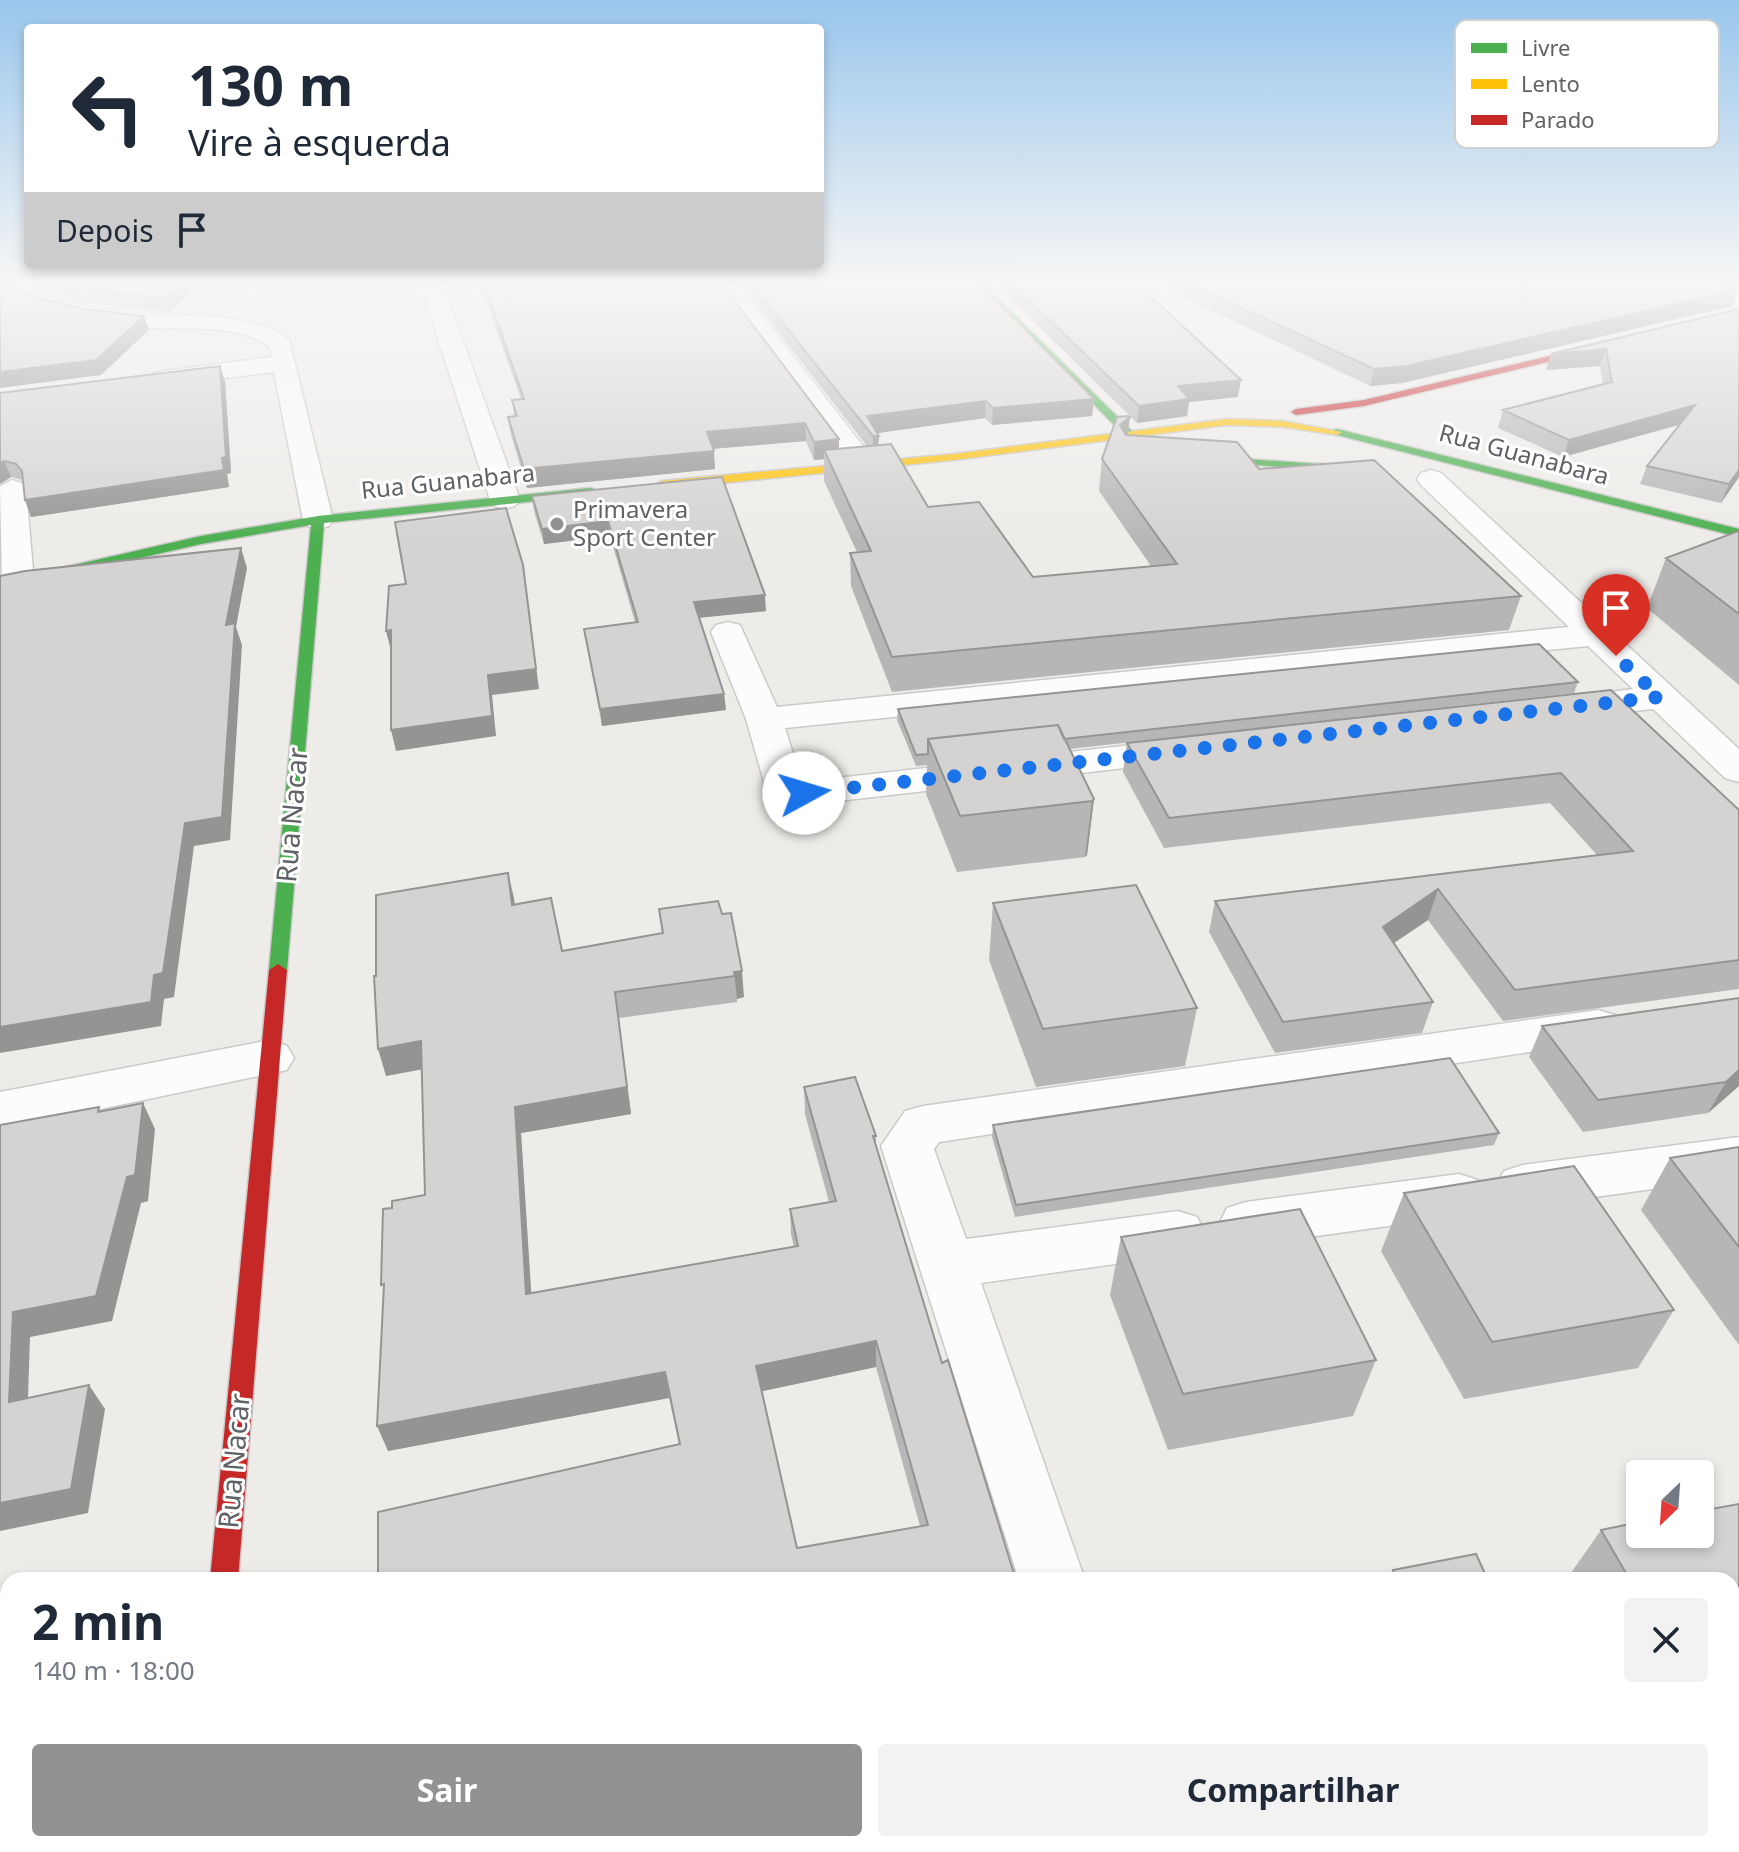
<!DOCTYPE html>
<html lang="pt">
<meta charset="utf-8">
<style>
body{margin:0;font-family:"Noto Sans",sans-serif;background:#f2f2f3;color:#1f2937;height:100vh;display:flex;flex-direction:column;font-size:30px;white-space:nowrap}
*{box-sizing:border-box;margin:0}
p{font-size:26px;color:#747a83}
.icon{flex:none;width:44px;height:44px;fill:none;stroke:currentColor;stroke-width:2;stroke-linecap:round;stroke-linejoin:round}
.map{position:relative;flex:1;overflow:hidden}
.sheet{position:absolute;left:0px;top:1572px;width:1740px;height:280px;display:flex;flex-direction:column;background:#fff;border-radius:24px 24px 0 0;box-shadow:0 4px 12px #0003}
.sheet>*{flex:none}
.guide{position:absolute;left:24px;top:24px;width:800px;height:244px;border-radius:8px;box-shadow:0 4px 12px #0003;background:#fff;color:#1f2937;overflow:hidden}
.needle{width:52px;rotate:205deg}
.buttons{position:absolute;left:1626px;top:1460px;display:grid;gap:16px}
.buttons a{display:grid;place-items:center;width:88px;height:88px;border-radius:8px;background:#fff;box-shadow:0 4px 12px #0003;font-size:40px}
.pin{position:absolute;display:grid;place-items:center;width:68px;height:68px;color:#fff;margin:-82px -34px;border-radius:50% 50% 50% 0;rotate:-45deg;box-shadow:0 0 8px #0007}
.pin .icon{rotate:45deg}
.me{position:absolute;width:88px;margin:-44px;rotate:84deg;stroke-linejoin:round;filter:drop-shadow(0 0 6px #0008)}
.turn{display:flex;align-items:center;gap:28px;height:168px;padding:0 32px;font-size:36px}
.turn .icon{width:104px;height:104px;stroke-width:2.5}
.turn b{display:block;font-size:56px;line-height:68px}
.then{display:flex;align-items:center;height:76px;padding:0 32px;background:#0003;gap:16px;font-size:30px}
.round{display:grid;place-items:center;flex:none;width:84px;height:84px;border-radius:8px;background:#f2f2f3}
.overview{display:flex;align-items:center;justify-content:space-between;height:136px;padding:0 32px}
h1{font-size:48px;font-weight:700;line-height:60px}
.action{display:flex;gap:16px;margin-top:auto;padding:16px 32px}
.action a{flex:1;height:92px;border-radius:8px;background:#919294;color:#fff;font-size:32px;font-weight:700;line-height:92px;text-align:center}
.action a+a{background:#f2f2f3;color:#1f2937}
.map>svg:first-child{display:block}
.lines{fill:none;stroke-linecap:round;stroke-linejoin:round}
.street-casing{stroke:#cacac9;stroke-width:3}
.fast-casing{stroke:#c8c8c8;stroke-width:3}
.slow-casing{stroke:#c8c8c8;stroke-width:3}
.jam-casing{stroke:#c8c8c8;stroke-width:3}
.street{fill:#fcfcfc;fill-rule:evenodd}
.fast{fill:#4caf50;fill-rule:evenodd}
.slow{fill:#ffc107;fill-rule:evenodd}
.jam{fill:#c62828;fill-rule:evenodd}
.wall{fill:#b7b5b5;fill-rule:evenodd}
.shaded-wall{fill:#959493}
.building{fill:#d5d3d2;stroke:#959493;stroke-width:2;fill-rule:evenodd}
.route{stroke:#1a73e8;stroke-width:14;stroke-dasharray:0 25.2}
.poi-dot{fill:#919294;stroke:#fff;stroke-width:3}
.labels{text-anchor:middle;stroke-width:6;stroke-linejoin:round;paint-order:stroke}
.far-street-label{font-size:24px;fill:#5f6266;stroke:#fff}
.far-poi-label{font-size:24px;fill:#5f6266;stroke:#fff;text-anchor:start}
.street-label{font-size:28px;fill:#5f6266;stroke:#fff}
.key{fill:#fff;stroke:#cfd0d1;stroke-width:2}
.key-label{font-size:22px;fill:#5f6266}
</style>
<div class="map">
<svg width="1739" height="1852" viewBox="0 0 1739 1852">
<rect width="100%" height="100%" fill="#eeece9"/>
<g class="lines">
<defs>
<path id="street" d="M 0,283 C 25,283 46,298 71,303 C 99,309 128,312 157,314 C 201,317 251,313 289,339 L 333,520 L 329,526 L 318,529 L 307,526 L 303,520 L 274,372 L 164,385 L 155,383 L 152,378 L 155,373 L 164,371 L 272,357 L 270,347 C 235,322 183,331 142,327 C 96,322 51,315 8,296 L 0,292 Z
M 420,283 L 442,283 L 520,500 L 515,506 L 505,509 L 495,506 L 490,500 Z
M 714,283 L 736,283 L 874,460 L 878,466 L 874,472 L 864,474 L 854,472 Z
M 1686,283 L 1719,283 L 1739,291 L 1739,305 L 1689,288 Z
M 1431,470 L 1441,473 L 1739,749 L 1739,782 L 1725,778 L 1653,709 L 1563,719 L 1550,716 L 1545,708 L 1550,700 L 1633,689 L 1588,646 L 785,728 L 800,776 L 810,781 L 1185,739 L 1198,742 L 1204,750 L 1198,758 L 1185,761 L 804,805 L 769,790 L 764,782 L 746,719 L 711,632 L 716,625 L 728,622 L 740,625 L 777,707 L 1569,627 L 1421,485 L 1417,479 L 1421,473 Z
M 12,480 L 22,483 L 26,489 L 34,582 L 29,589 L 18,592 L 7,589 L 2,582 L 0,486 Z
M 1598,1010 L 1615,1015 L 1622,1027 L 1615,1039 L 939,1142 L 934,1149 L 966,1239 L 1178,1211 L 1197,1217 L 1205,1233 L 1197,1249 L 1178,1255 L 981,1283 L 1085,1580 L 1019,1580 L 881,1146 L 905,1111 L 923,1106 Z
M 270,1040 L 287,1046 L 294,1058 L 287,1070 L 0,1130 L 0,1092 Z
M 1739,1137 L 1739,1177 L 1523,1207 L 1504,1201 L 1496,1186 L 1504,1171 L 1523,1165 Z
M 1459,1174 L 1478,1180 L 1486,1195 L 1478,1210 L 1459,1216 L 1246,1246 L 1227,1240 L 1219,1224 L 1227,1208 L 1246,1202 Z
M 8,1673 L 8,1745 L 0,1747 L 0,1675 Z
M 1103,1844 L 1179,1844 L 1182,1852 L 1106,1852 Z"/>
<path id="fast" d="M 973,283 L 982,283 L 1134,433 L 1150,442 L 1150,446 L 1142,446 L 1126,437 Z
M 1337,429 L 1739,529 L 1739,537 L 1333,434 L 1333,430 Z
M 1193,455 L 1360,467 L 1366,470 L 1360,473 L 1189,460 L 1189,456 Z
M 590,488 L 594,489 L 594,495 L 324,523 L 287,970 L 278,976 L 269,970 L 311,525 L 201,544 L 0,590 L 0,582 L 201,536 L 318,516 Z
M 184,1844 L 216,1844 L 215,1852 L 183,1852 Z"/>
<path id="slow" d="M 1227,419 L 1283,421 L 1342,432 L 1337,435 L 1283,427 L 1227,425 L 954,460 L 662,489 L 656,485 L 662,481 L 954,454 Z"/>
<path id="jam" d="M 1608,342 L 1613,345 L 1611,347 L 1364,406 L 1296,415 L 1291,412 L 1296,409 L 1364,400 Z
M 278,964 L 287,970 L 238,1580 L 210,1580 L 269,970 Z"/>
</defs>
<use href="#street" class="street-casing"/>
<use href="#fast" class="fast-casing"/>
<use href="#slow" class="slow-casing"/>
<use href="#jam" class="jam-casing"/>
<use href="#street" class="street"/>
<use href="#fast" class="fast"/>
<use href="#slow" class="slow"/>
<use href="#jam" class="jam"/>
</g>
<path class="wall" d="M 22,283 L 200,283 L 169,312 L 82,302 Z
M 476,283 L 721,283 L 839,439 L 839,449 L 867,446 L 740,283 L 978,283 L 1094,399 L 1092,416 L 992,425 L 985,418 L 877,433 L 879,436 L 878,445 L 928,507 L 1033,577 L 1151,566 L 1099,491 L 1102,459 L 1128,435 L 1259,469 L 1521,596 L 1509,630 L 892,692 L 851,586 L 850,553 L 857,552 L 824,481 L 824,459 L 814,460 L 806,441 L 713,449 L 715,469 L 527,488 L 511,435 L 508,417 L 514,416 L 512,400 L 521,399 L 488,306 Z
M 995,283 L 1136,283 L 1238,397 L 1189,402 L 1187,416 L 1137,423 Z
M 1154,283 L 1716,283 L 1737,290 L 1732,306 L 1402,383 L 1370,386 Z
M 1727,283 L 1739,283 L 1739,288 Z
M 1739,309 L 1739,477 L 1721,503 L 1640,484 L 1647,466 L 1679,425 L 1563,457 L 1498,428 L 1503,410 L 1603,384 L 1600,366 L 1546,370 L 1551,354 Z
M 225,381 L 231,473 L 227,474 L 229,487 L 31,517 L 25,500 L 23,480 L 11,477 L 0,484 L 0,393 Z
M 722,477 L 766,611 L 699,618 L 724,694 L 726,710 L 602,726 L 584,629 L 635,622 L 610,536 L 544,544 L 534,511 L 532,496 Z
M 1739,531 L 1739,685 L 1647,608 L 1666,558 Z
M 1578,682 L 1574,693 L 1069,749 L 1094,799 L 1087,855 L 1085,857 L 957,872 L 926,794 L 927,765 L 916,766 L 897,720 L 898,709 Z
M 1611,690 L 1739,810 L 1739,989 L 1503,1021 L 1428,920 L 1394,943 L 1433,1002 L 1422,1033 L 1275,1053 L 1209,932 L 1215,901 L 1597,855 L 1550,803 L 1164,848 L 1123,772 L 1127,743 Z
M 718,901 L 744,997 L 737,999 L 737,1002 L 619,1018 L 631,1114 L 521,1133 L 531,1293 L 794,1247 L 791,1235 L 790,1209 L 829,1202 L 805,1114 L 804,1087 L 876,1136 L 876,1146 L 942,1363 L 1016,1580 L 378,1580 L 679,1444 L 669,1398 L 388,1451 L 392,1208 L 425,1195 L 422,1069 L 386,1076 L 376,976 L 562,951 L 662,933 L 659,909 ZM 876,1367 L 920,1526 L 797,1548 L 762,1391 Z
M 993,903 L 1197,1008 L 1185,1066 L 1036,1087 L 989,960 Z
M 1542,1026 L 1739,1086 L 1708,1113 L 1583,1132 L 1529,1057 Z
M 993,1125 L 1499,1133 L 1494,1145 L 1015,1217 L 992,1137 Z
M 1739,1147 L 1739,1345 L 1641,1210 L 1670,1158 Z
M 1404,1193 L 1674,1310 L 1638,1368 L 1464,1399 L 1381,1251 Z
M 1121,1237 L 1376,1360 L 1353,1416 L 1168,1450 L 1110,1295 Z
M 1739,1504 L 1739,1788 L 1732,1790 L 1732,1580 L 1566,1580 L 1601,1530 Z
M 1099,1844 L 1101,1852 L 391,1852 Z
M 1310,1844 L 1489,1844 L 1452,1852 L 1313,1852 Z"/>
<path class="shaded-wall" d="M 181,283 L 200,283 L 169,312 L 165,298 Z
M 1737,290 L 1732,306 L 1402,383 L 1370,386 L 1374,369 Z
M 144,316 L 149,330 L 101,375 L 0,388 L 0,372 Z
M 1606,349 L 1600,366 L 1546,370 L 1551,354 Z
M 220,366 L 225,381 L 231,473 L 227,474 L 229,487 L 31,517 L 25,500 L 222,458 Z
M 1241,380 L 1238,397 L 1189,402 L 1187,416 L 1137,423 L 1139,406 L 1178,386 Z
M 1094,399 L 1092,416 L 992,425 L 993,408 Z
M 986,401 L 985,418 L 871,434 L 867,416 Z
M 1695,405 L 1688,422 L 1563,457 L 1569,440 Z
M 1130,417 L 1126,447 L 1120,425 Z
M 805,423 L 806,441 L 708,449 L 707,432 Z
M 873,436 L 879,436 L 878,453 L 873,454 Z
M 839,439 L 839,457 L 824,450 L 824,459 L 814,460 L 814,442 Z
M 714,451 L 715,469 L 527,488 L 524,469 Z
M 4,461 L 11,477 L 0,484 L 0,463 Z
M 1739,470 L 1739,477 L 1721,503 L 1729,484 Z
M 608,521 L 610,536 L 544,544 L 542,529 Z
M 241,548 L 247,568 L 236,627 L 242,645 L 230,840 L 194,846 L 174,997 L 164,999 L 161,1026 L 0,1053 L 0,1027 L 154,975 L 226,625 Z
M 523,565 L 539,689 L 492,695 L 496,736 L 396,751 L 391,730 L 488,675 Z
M 765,595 L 766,611 L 695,618 L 694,602 Z
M 391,630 L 391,651 L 386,631 Z
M 724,694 L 726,710 L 602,726 L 600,709 Z
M 1094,799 L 1087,855 L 1085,857 L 1092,801 Z
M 508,873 L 514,898 L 518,931 L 512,905 Z
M 1438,889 L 1428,920 L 1373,957 L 1383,927 Z
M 742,971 L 744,997 L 737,999 L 734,972 Z
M 615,992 L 631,1114 L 521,1133 L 533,1320 L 526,1294 L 515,1107 Z
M 421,1041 L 429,1068 L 386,1076 L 378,1049 Z
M 1739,1070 L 1739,1086 L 1708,1113 L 1726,1082 Z
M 143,1103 L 155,1129 L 148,1201 L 141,1203 L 112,1321 L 30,1337 L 27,1427 L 9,1402 L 13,1312 Z
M 876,1341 L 876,1367 L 759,1392 L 756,1366 Z
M 665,1372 L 669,1398 L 388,1451 L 377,1426 Z
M 89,1385 L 105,1409 L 88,1513 L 0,1531 L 0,1503 Z
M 0,1785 L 8,1792 L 8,1844 L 23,1844 L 22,1852 L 0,1852 Z"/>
<path class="building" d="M 0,283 L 35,297 L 85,309 L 144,316 L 96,360 L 0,372 Z
M 61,283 L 181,283 L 165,298 L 77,288 Z
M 482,283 L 721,283 L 839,439 L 814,442 L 805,423 L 707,432 L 714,451 L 524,469 L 508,417 L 517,416 L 512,400 L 524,399 L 486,290 Z
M 751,283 L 978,283 L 1094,399 L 993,408 L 986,401 L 867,416 L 879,436 L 873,436 Z
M 1011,283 L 1136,283 L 1241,380 L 1178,386 L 1189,399 L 1139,406 Z
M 1188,283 L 1716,283 L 1737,290 L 1406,366 L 1374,369 Z
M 1739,309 L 1739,470 L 1729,484 L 1647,466 L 1695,405 L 1569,440 L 1503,410 L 1612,382 L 1606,349 L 1551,354 Z
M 220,366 L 226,457 L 222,458 L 224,470 L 25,500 L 22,471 L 16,464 L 4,461 L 0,463 L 0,393 Z
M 1128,416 L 1130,417 L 1120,425 L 1126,435 L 1237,442 L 1259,469 L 1374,460 L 1521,596 L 892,657 L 850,553 L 871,551 L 824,450 L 891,444 L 928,507 L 979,502 L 1033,577 L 1177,564 L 1102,459 L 1117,417 Z
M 722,477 L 765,595 L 694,602 L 724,694 L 600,709 L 584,629 L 638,622 L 608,521 L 542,529 L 532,496 Z
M 506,508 L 523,565 L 536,669 L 488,675 L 492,716 L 391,730 L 391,630 L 386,631 L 389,586 L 406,584 L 395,522 Z
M 1739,531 L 1739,614 L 1666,558 Z
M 241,548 L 226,625 L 235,623 L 222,817 L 185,823 L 163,973 L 154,975 L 151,1002 L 0,1027 L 0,576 L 25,571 Z
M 1539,644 L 1578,682 L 1064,739 L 1058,725 L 928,739 L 928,754 L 916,755 L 898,709 Z
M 1611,690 L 1739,810 L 1739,960 L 1515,990 L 1438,889 L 1383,927 L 1433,1002 L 1283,1022 L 1215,901 L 1633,851 L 1561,773 L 1169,818 L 1127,743 Z
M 1058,725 L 1094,799 L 1092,801 L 960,816 L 928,739 Z
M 508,873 L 512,905 L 551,898 L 562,951 L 663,933 L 659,909 L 718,901 L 722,914 L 731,913 L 742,971 L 734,972 L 735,976 L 615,992 L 627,1087 L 515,1107 L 526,1294 L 798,1246 L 790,1209 L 836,1201 L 804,1087 L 855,1077 L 876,1136 L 873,1136 L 942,1363 L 948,1360 L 1016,1580 L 378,1580 L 378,1512 L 680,1444 L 665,1372 L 377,1426 L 384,1284 L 381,1285 L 383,1209 L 392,1208 L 392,1201 L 425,1195 L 421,1041 L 378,1049 L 374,976 L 376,976 L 376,895 ZM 876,1341 L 928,1525 L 797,1548 L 756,1366 Z
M 1136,885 L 1197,1008 L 1043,1029 L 993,903 Z
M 1739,998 L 1739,1070 L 1726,1082 L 1598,1100 L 1542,1026 Z
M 1450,1058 L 1499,1133 L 1016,1205 L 993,1125 Z
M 143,1103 L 135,1175 L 127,1177 L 96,1296 L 13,1312 L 9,1402 L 89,1385 L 71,1489 L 0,1503 L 0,1125 L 99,1107 L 98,1112 Z
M 1739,1147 L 1739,1247 L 1670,1158 Z
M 1574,1166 L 1674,1310 L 1492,1342 L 1404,1193 Z
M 1300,1209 L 1376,1360 L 1183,1394 L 1121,1237 Z
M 1739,1504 L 1739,1751 L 1732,1753 L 1732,1580 L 1630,1580 L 1601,1530 L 1640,1522 L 1640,1534 L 1700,1534 L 1700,1511 Z
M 1476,1554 L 1488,1580 L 1348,1580 L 1394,1573 L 1393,1570 Z
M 392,1844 L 1099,1844 L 1101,1852 L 887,1852 L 886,1848 L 864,1852 L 391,1852 Z"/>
<linearGradient id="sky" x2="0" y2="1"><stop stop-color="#99c6ec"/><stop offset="0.52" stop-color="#f7f6f5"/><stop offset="1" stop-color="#f7f6f5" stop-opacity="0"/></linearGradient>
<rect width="1739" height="543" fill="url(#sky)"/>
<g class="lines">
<path class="route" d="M 804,793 L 1660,697 L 1616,656"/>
</g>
<circle class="poi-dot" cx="557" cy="524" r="8"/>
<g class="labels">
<g class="far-street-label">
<text transform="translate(1524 455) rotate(15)" y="8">Rua Guanabara</text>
<text transform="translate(448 482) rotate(-6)" y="8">Rua Guanabara</text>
</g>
<g class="far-poi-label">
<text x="573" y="518">Primavera<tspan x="573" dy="28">Sport Center</tspan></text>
</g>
<g class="street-label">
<text transform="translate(292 815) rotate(-85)" y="10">Rua Nacar</text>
<text transform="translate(234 1461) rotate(-85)" y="10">Rua Nacar</text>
</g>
</g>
<rect x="1455" y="20" width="264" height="128" rx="12" class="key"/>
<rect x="1471" y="43" width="36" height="10" fill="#4caf50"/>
<rect x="1471" y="79" width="36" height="10" fill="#ffc107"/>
<rect x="1471" y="115" width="36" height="10" fill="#c62828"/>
<g class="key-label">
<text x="1521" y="56">Livre</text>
<text x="1521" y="92">Lento</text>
<text x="1521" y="128">Parado</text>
</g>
</svg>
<div class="buttons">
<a><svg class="needle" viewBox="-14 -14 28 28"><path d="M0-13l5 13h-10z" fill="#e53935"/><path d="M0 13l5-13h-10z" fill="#747a83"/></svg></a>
</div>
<div class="pin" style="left:1616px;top:656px;background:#d93025"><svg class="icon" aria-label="arrive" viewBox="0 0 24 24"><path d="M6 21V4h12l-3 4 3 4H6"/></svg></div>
<svg class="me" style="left:804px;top:793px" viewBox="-20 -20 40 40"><circle r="19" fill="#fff"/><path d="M0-13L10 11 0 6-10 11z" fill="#1a73e8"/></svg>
<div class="guide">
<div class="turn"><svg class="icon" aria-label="left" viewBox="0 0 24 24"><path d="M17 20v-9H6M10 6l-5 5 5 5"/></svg><div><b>130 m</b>Vire à esquerda</div></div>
<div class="then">Depois<svg class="icon" aria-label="arrive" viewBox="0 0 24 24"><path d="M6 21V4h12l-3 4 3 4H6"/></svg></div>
</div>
<section class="sheet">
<div class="overview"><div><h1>2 min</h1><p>140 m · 18:00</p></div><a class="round"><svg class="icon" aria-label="close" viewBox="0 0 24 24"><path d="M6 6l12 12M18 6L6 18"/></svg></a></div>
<div class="action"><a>Sair</a><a>Compartilhar</a></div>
</section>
</div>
